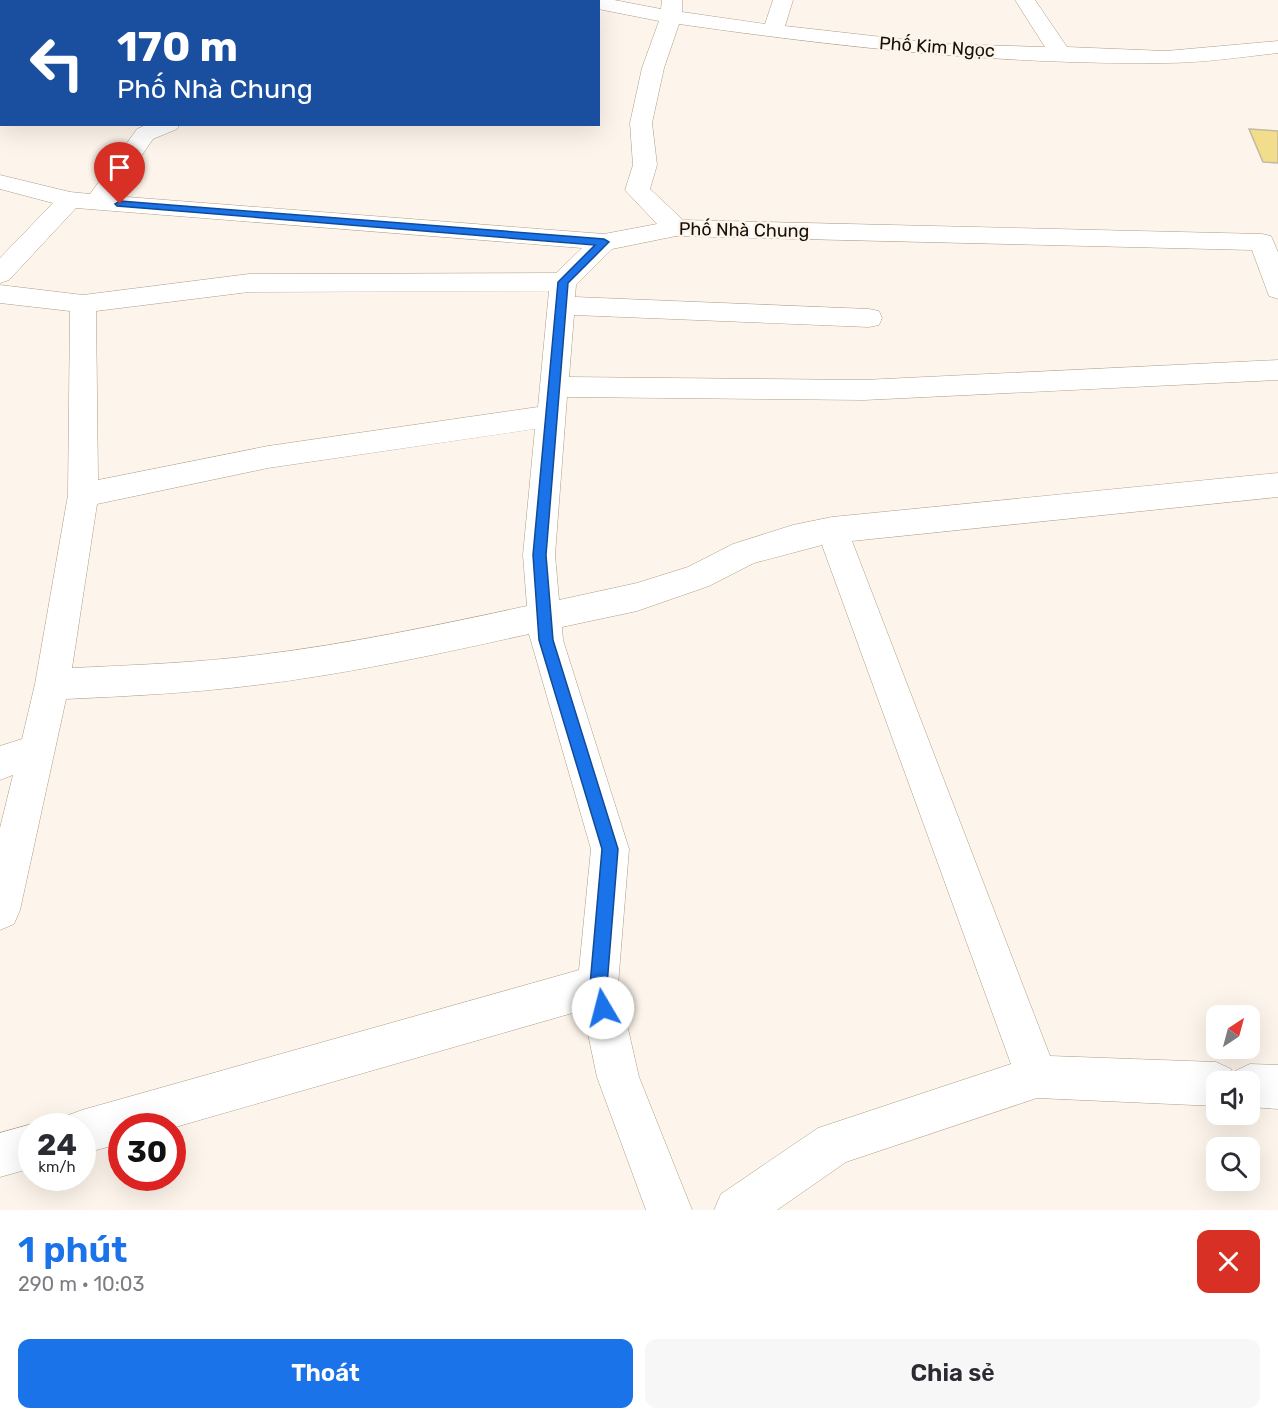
<!DOCTYPE html>
<html lang="vi">
<meta charset="utf-8">
<style>
body{margin:0;font-family:Rubik,sans-serif;background:#f7f7f7;color:#2b2b33;height:100vh;display:flex;flex-direction:column;font-size:22px;white-space:nowrap}
*{box-sizing:border-box;margin:0}
p{font-size:20px;color:#7c7c81}
.icon{flex:none;width:33px;height:33px;fill:none;stroke:currentColor;stroke-width:2;stroke-linecap:round;stroke-linejoin:round}
.map{position:relative;height:1210px;overflow:hidden}
.side{display:flex;flex-direction:column;background:#fff;flex:1}
.side>*{flex:none}
.guide{position:absolute;left:0px;top:0px;width:600px;height:126px;box-shadow:0 6px 24px #0002;background:#1a4fa0;color:#fff;overflow:hidden}
.needle{width:39px;rotate:36deg}
.fabs{position:absolute;left:1206px;top:1005px;display:grid;gap:12px}
.fabs a{display:grid;place-items:center;width:54px;height:54px;border-radius:12px;background:#fff;box-shadow:0 6px 24px #0002;font-size:30px}
.speed{position:absolute;left:18px;top:1113px;display:flex;gap:12px;font-size:30px;font-weight:700;text-align:center}
.speed>*{display:grid;place-content:center;width:78px;height:78px;border-radius:50%;background:#fff;box-shadow:0 6px 24px #0002;line-height:1}
.speed small{font-size:15px;font-weight:400}
.speed .limit{border:9px solid #d22;background:#fff;color:#111}
.pin{position:absolute;display:grid;place-items:center;width:51px;height:51px;color:#fff;margin:-62px -26px;border-radius:50% 50% 50% 0;rotate:-45deg;box-shadow:0 0 6px #0007}
.pin .icon{rotate:45deg}
.me{position:absolute;width:66px;margin:-33px;rotate:352deg;stroke-linejoin:round;filter:drop-shadow(0 0 4px #0008)}
.turn{display:flex;align-items:center;gap:21px;height:126px;padding:0 18px;font-size:27px}
.turn .icon{width:78px;height:78px;stroke-width:2.5}
.turn b{display:block;font-size:42px;line-height:51px}
.round{display:grid;place-items:center;flex:none;width:63px;height:63px;border-radius:12px;background:#f7f7f7}
.head{display:flex;align-items:center;justify-content:space-between;height:102px;padding:0 18px}
h1{font-size:36px;font-weight:600;line-height:45px;color:#1a73e8}
.cta{display:flex;gap:12px;margin-top:auto;padding:12px 18px}
.cta a{flex:1;height:69px;border-radius:12px;background:#1a73e8;color:#fff;font-size:24px;font-weight:600;line-height:69px;text-align:center}
.cta a+a{background:#f7f7f7;color:#2b2b33}
.map>svg:first-child{display:block}
.building{fill:#f2dd8d;stroke:#c2ba9f;stroke-width:1.5}
.lines{fill:none;stroke-linecap:round;stroke-linejoin:round}
.street-casing{stroke:#ad9c84;stroke-width:1}
.street{fill:#fff;fill-rule:evenodd}
.route{fill:#1a73e8;stroke:#114b97;stroke-width:1.5}
.labels{text-anchor:middle;stroke-width:5;stroke-linejoin:round;paint-order:stroke}
.far-street-label{font-size:18px;fill:#171108;stroke:#fdf5eb}
</style>
<div class="map">
<svg width="1278" height="1210" viewBox="0 0 1278 1210">
<rect width="100%" height="100%" fill="#fdf5eb"/>
<path class="building" d="M 1249,129 L 1278,131 L 1278,163 L 1263,162 Z"/>
<g class="lines">
<defs>
<path id="street" d="M 11,0 L 31,0 L 10,2 Z
M 136,0 L 161,0 L 135,2 Z
M 403,0 L 425,0 L 402,2 Z
M 590,0 L 614,0 L 661,9 L 662,0 L 682,0 L 682,12 L 765,24 L 773,0 L 793,0 L 785,26 L 944,44 L 1045,47 L 1015,0 L 1035,0 L 1067,47 L 1166,51 L 1278,41 L 1278,53 C 1241,57 1202,63 1164,63 C 1002,65 840,47 679,24 L 664,68 L 652,123 L 657,165 L 650,189 L 683,220 L 1262,234 L 1271,236 L 1278,252 L 1278,299 L 1269,296 L 1252,250 L 676,236 L 612,249 L 576,285 L 575,297 L 869,309 L 879,311 L 882,318 L 879,325 L 869,327 L 574,315 L 569,377 L 864,380 L 1278,360 L 1278,380 L 864,400 L 567,397 L 555,555 L 559,600 L 637,583 L 688,567 L 733,544 L 793,525 L 832,517 L 1278,473 L 1278,497 L 852,541 L 1050,1056 L 1216,1062 L 1231,1069 L 1233,1074 L 1235,1071 L 1250,1064 L 1278,1065 L 1278,1109 L 1250,1107 L 1250,1082 L 1216,1082 L 1216,1106 L 1037,1098 L 846,1162 L 777,1210 L 714,1210 L 721,1194 L 818,1128 L 1011,1064 L 822,545 L 754,563 L 709,586 L 637,611 L 562,627 L 563,640 L 629,849 L 618,985 L 639,1077 L 692,1210 L 646,1210 L 597,1077 L 583,1010 L 172,1128 L 122,1126 L 122,1143 L 82,1154 L 82,1126 L 62,1126 L 66,1116 L 82,1110 L 579,970 L 591,849 L 529,634 C 438,654 348,674 256,685 C 193,693 130,696 66,699 L 20,910 L 14,924 L 0,930 L 0,828 L 13,775 L 0,780 L 0,746 L 22,739 L 35,684 L 68,495 L 70,311 L 0,303 L 0,285 L 83,295 L 249,274 L 556,273 L 582,248 L 76,208 L 9,280 L 0,283 L 0,258 L 53,203 L 0,189 L 0,175 L 70,192 L 90,194 L 137,129 L 148,124 L 180,124 L 177,129 L 153,139 L 114,196 L 604,234 L 657,224 L 625,190 L 633,165 L 630,123 L 642,68 L 659,21 L 598,9 L 598,2 L 589,2 ZM 549,291 L 538,407 L 268,446 L 98,480 L 96,311 L 249,292 ZM 535,429 L 523,555 L 527,606 C 438,625 349,644 258,655 C 196,663 134,665 72,668 L 97,504 L 268,468 Z
M 0,15 L 2,15 L 0,30 Z
M 32,1124 L 38,1126 L 32,1126 L 32,1168 L 0,1177 L 0,1133 Z"/>
</defs>
<use href="#street" class="street-casing"/>
<use href="#street" class="street"/>
</g>
<path class="route" d="M 120,201 L 604,239 L 609,242 L 568,283 L 546,555 L 553,640 L 618,849 L 607,985 L 612,1008 L 609,1014 L 603,1016 L 597,1014 L 590,985 L 602,849 L 539,640 L 533,555 L 558,282 L 595,245 L 117,206 L 115,204 Z"/>
<g class="labels">
<g class="far-street-label">
<text transform="translate(937 47) rotate(4)" y="6">Phố Kim Ngọc</text>
<text transform="translate(744 230) rotate(1)" y="6">Phố Nhà Chung</text>
</g>
</g>
</svg>
<div class="fabs">
<a><svg class="needle" viewBox="-14 -14 28 28"><path d="M0-13l5 13h-10z" fill="#e53935"/><path d="M0 13l5-13h-10z" fill="#7c7c81"/></svg></a>
<a><svg class="icon" aria-label="sound" viewBox="0 0 24 24"><path d="M4 9h4l5-4v14l-5-4H4zM17 9q2 3 0 6"/></svg></a>
<a><svg class="icon" aria-label="search" viewBox="0 0 24 24"><circle cx="10" cy="10" r="6"/><path d="M15 15l6 6"/></svg></a>
</div>
<div class="speed"><div>24<small>km/h</small></div><div class="limit">30</div></div>
<div class="pin" style="left:120px;top:204px;background:#d93025"><svg class="icon" aria-label="arrive" viewBox="0 0 24 24"><path d="M6 21V4h12l-3 4 3 4H6"/></svg></div>
<svg class="me" style="left:603px;top:1008px" viewBox="-20 -20 40 40"><circle r="19" fill="#fff"/><path d="M0-13L10 11 0 6-10 11z" fill="#1a73e8"/></svg>
<div class="guide">
<div class="turn"><svg class="icon" aria-label="left" viewBox="0 0 24 24"><path d="M17 20v-9H6M10 6l-5 5 5 5"/></svg><div><b>170 m</b>Phố Nhà Chung</div></div>
</div>
</div>
<section class="side">
<div class="head"><div><h1>1 phút</h1><p>290 m · 10:03</p></div><a class="round" style="background:#d93025;color:#fff"><svg class="icon" aria-label="close" viewBox="0 0 24 24"><path d="M6 6l12 12M18 6L6 18"/></svg></a></div>
<div class="cta"><a>Thoát</a><a>Chia sẻ</a></div>
</section>
